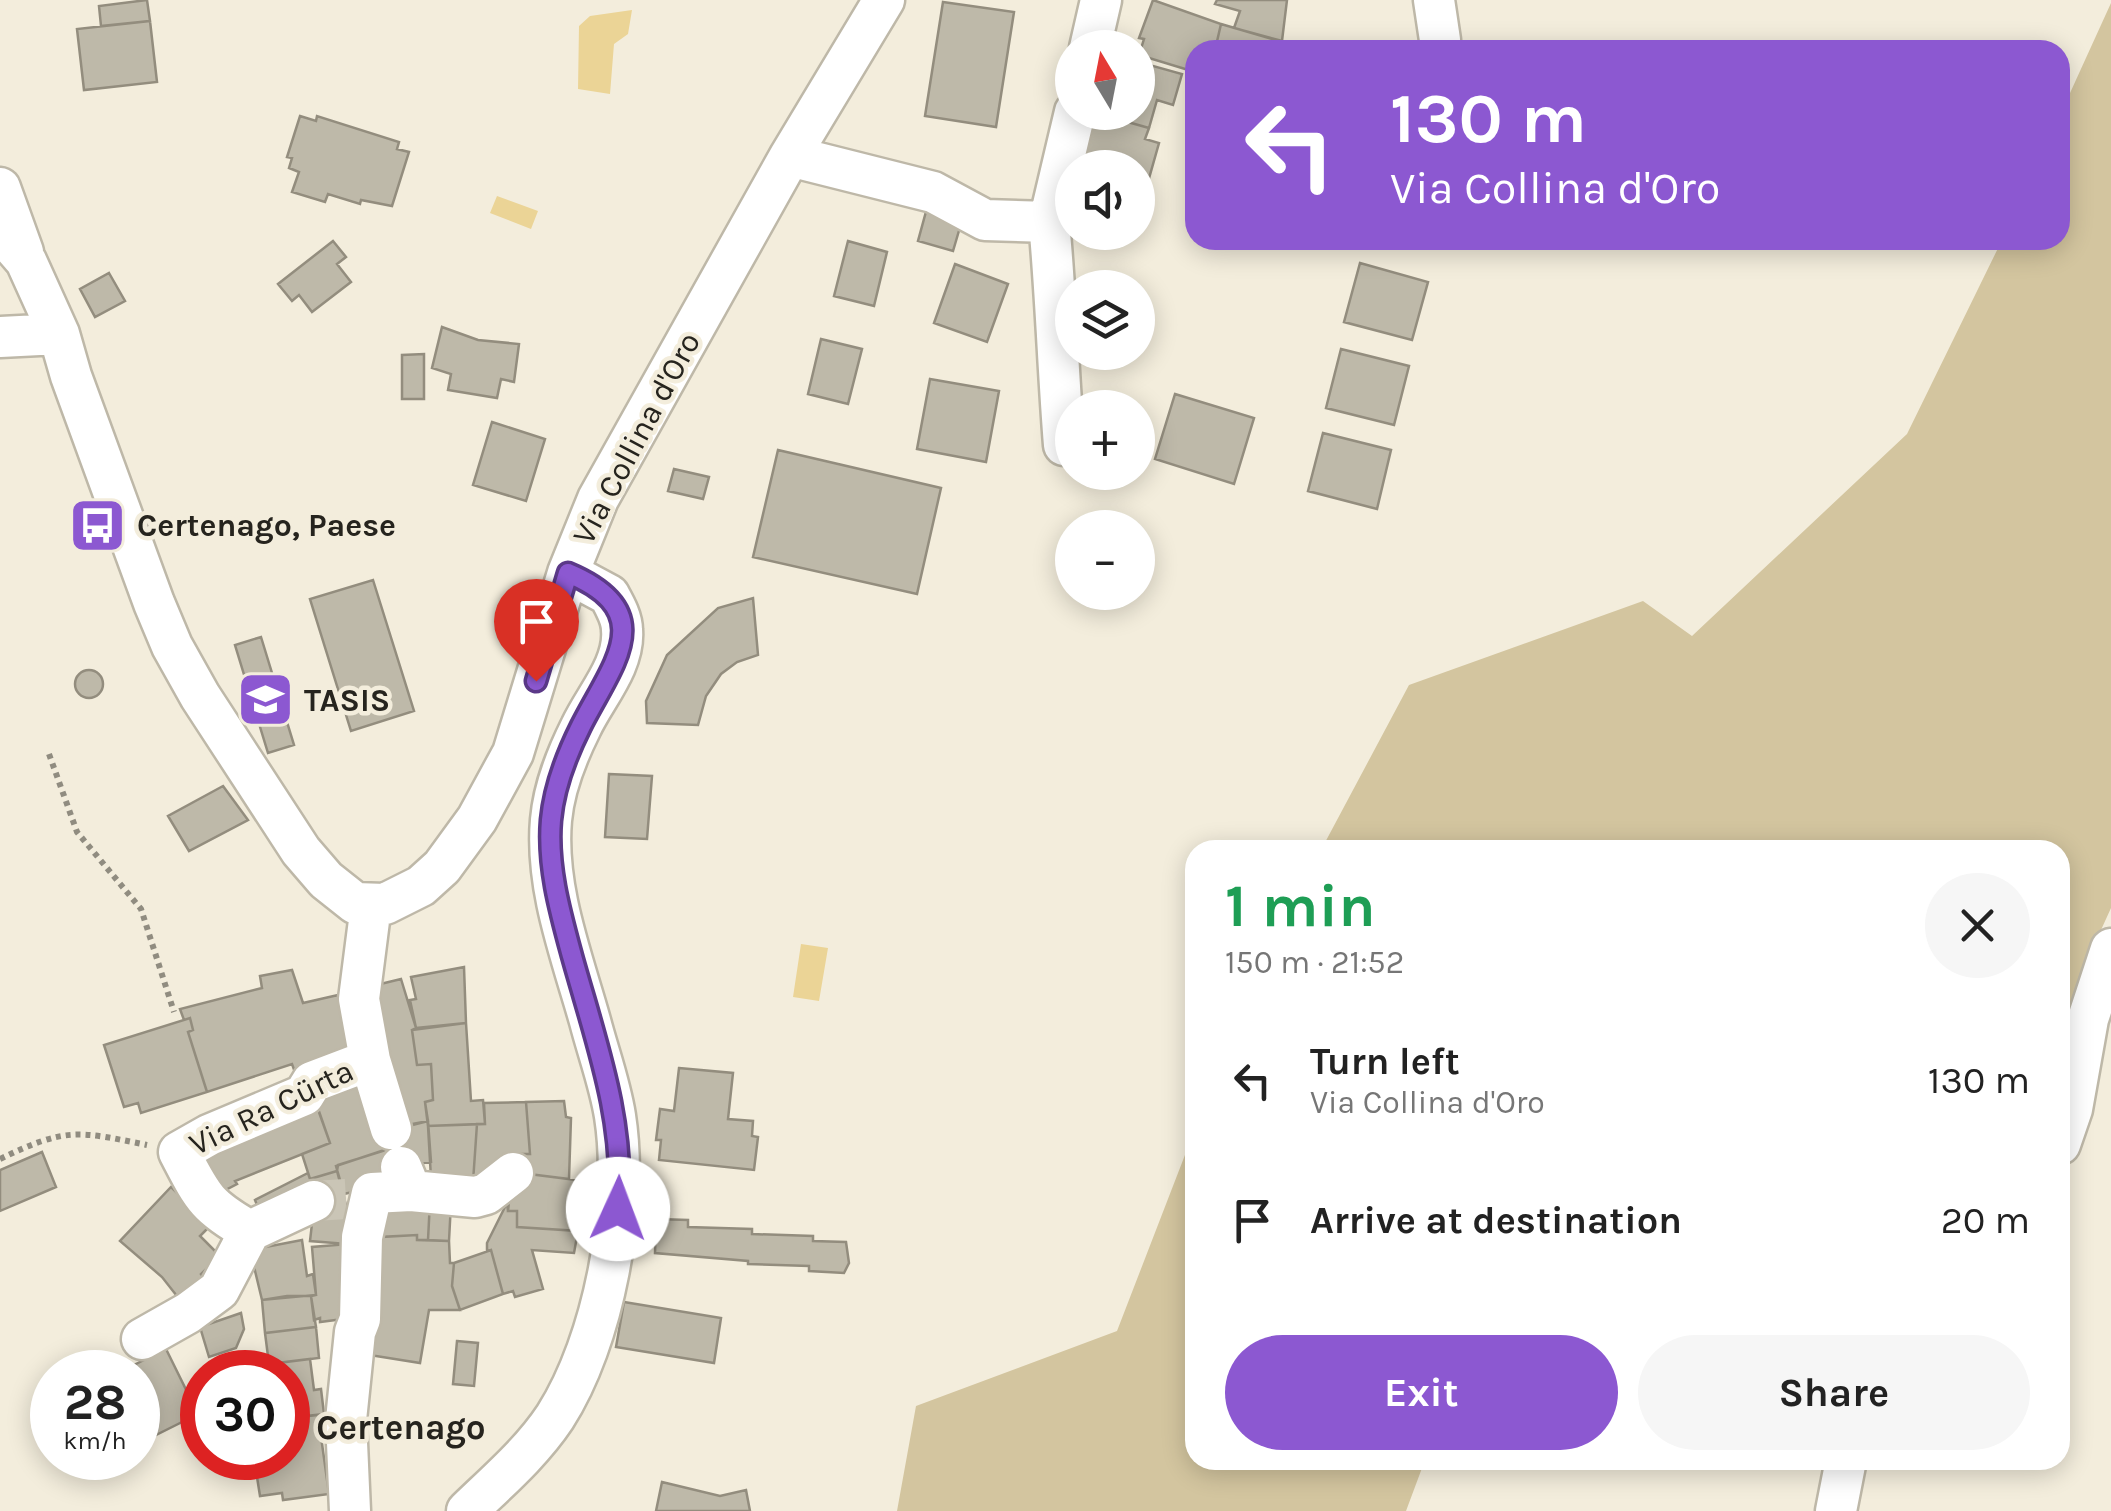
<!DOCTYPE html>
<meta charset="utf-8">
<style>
body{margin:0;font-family:Karla,sans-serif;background:#f6f6f6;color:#222;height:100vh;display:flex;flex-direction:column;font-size:38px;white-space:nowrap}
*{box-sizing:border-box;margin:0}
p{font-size:32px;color:#767676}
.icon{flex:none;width:55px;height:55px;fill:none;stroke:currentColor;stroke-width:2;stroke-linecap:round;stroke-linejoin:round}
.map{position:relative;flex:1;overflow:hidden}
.sheet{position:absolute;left:1185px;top:840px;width:885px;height:630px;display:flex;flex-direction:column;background:#fff;border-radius:30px;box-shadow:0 5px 25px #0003}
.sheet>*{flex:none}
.hud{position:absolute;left:1185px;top:40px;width:885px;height:210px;border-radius:30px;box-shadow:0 5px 25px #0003;background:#8c58d1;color:#fff;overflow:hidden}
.needle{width:65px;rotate:350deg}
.tools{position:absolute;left:1055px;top:30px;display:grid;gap:20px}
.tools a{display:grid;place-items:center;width:100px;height:100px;border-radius:50%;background:#fff;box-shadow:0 5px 25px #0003;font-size:50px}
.speed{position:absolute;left:30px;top:1350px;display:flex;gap:20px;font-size:50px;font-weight:700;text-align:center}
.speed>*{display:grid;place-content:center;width:130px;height:130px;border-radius:50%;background:#fff;box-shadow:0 5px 25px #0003;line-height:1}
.speed small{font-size:25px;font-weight:400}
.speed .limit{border:15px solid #d22;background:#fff;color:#111}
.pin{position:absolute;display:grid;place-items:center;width:85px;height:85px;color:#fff;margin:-102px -42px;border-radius:50% 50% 50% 0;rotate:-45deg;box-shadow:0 0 10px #0007}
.pin .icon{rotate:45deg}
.me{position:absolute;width:110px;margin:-55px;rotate:2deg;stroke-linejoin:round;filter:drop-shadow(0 0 8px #0008)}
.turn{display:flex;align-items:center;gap:35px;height:210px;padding:0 40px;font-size:45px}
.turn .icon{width:130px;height:130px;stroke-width:2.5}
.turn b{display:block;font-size:70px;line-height:85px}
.round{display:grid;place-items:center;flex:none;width:105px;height:105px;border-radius:52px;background:#f6f6f6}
.head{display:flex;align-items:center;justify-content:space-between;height:170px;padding:0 40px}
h1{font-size:60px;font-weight:700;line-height:75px;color:#1e9e55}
.button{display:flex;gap:20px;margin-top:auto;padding:20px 40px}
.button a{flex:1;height:115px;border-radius:60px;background:#8c58d1;color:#fff;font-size:40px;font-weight:700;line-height:115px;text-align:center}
.button a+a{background:#f6f6f6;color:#222}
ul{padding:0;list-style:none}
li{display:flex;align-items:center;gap:30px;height:140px;padding:0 40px}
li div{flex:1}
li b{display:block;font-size:38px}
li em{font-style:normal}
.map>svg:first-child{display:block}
.green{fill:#d3c59f}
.water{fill:#ebd496}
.building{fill:#beb9a9;stroke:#938d7e;stroke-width:2.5}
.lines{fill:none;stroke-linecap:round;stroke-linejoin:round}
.minor-tunnel{stroke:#cac5b6;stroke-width:40;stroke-dasharray:40 20;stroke-linecap:butt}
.minor-casing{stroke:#beb8a8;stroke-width:45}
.path{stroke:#908c80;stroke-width:6;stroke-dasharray:5 5;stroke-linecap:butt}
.minor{stroke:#fff;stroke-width:40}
.route-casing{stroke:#5b3988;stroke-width:25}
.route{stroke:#8c58d1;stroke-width:18}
.labels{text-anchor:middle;stroke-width:9;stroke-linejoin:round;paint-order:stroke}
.street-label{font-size:32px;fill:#26241e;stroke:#f3eddc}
.poi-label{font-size:32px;font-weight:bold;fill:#26241e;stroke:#f3eddc;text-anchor:start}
.neighbourhood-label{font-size:35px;font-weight:bold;fill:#26241e;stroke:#f3eddc}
</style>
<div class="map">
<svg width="2111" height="1511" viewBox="0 0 2111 1511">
<rect width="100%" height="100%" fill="#f3eddc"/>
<path class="green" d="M 2111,3 L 2111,908 L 2091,952 L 2060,1078 L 2060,850 L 1321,850 L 1409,685 L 1643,601 L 1692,636 L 1907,434 L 2002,240 L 2060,240 L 2060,115 Z
M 1195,1129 L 1195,1460 L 1425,1460 L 1406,1511 L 897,1511 L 916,1406 L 1117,1331 Z"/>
<path class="water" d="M 632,10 L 628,34 L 614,44 L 610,94 L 578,89 L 579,26 L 590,16 Z
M 497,196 L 538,211 L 531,229 L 490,213 Z
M 801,944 L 828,948 L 819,1001 L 793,997 Z"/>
<path class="building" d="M 147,0 L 150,21 L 101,26 L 99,6 Z
M 1153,0 L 1221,24 L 1215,50 L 1195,50 L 1195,72 L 1139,55 L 1144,39 L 1139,38 Z
M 1217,0 L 1287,0 L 1282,41 L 1234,28 L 1240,11 L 1215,4 Z
M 943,2 L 1014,12 L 996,127 L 925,116 Z
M 150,21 L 157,82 L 84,90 L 77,29 Z
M 1221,24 L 1279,41 L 1278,50 L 1215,50 Z
M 1138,55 L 1144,56 L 1142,63 L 1182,74 L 1173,105 L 1157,100 L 1149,128 L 1110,117 L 1107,126 L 1087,121 L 1090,112 L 1138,112 Z
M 300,116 L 316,121 L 317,116 L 399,142 L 397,149 L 409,152 L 392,206 L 361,200 L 360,204 L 328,194 L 325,202 L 292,192 L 299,172 L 289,168 L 292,158 L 287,157 Z
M 1110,117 L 1149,128 L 1145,139 L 1159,143 L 1142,203 L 1138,202 L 1138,168 L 1075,168 L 1087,121 L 1107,126 Z
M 927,208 L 963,217 L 953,251 L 918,241 Z
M 333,241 L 346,257 L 337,264 L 351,282 L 312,312 L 299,295 L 292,301 L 278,284 Z
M 848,241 L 887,252 L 874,306 L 834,296 Z
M 1360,263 L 1428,282 L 1412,340 L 1344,322 Z
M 955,264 L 1008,284 L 987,342 L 934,323 Z
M 109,273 L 125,301 L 95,317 L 80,289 Z
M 442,327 L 478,340 L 519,344 L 514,382 L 501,379 L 497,398 L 448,390 L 451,374 L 432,368 Z
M 821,339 L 862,349 L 848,404 L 808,394 Z
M 1341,349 L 1409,366 L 1394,425 L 1326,408 Z
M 424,354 L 424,399 L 402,399 L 402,355 Z
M 930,379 L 999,391 L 986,462 L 917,449 Z
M 1175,394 L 1254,418 L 1234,484 L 1155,459 Z
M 492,422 L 545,439 L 526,501 L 473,485 Z
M 1323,433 L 1391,450 L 1377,509 L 1308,491 Z
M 778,450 L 941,488 L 917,594 L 753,557 Z
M 674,469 L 709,477 L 703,499 L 668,491 Z
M 373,580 L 414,711 L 351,731 L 310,599 Z
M 753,598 L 758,655 L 737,662 L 721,674 L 706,696 L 698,725 L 647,723 L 646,701 L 667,655 L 718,608 Z
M 261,637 L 294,745 L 268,753 L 235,645 Z
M75 684a14 14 0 1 1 28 0a14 14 0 1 1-28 0Z
M 609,774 L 652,776 L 647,839 L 605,837 Z
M 223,786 L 248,820 L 189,851 L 168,816 Z
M 464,967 L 466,1023 L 416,1028 L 410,1000 L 416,999 L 411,977 Z
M 292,970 L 303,1003 L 338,995 L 357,1060 L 296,1075 L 292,1064 L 207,1092 L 188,1032 L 193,1030 L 190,1018 L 184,1020 L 180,1009 L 262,988 L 260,976 Z
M 401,979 L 416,1028 L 412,1030 L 417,1065 L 431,1064 L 433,1100 L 425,1102 L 428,1121 L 397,1129 L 364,988 Z
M 190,1018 L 193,1030 L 188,1032 L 207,1092 L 141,1113 L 138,1103 L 124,1107 L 104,1045 Z
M 466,1023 L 471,1101 L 483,1100 L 485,1124 L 428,1126 L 425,1102 L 433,1100 L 431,1064 L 417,1065 L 412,1030 Z
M 679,1068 L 733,1073 L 728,1119 L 753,1121 L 752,1136 L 758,1137 L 754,1170 L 659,1160 L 661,1140 L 656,1140 L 660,1109 L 674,1111 Z
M 360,1074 L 386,1150 L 338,1165 L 337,1171 L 310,1179 L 302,1154 L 330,1143 L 315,1101 Z
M 314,1097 L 330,1143 L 235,1181 L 237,1184 L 210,1198 L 193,1153 Z
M 564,1101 L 566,1117 L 571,1118 L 569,1179 L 529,1174 L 520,1169 L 520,1154 L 530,1154 L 526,1102 Z
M 526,1102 L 530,1154 L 520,1154 L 520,1169 L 473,1182 L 477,1124 L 485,1124 L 484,1103 Z
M 428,1121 L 431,1162 L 396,1167 L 390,1148 L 386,1150 L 381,1130 Z
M 477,1124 L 473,1182 L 431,1178 L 428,1126 Z
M 390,1148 L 400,1181 L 344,1194 L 336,1166 Z
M 42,1152 L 56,1187 L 0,1211 L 0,1170 Z
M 337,1171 L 347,1209 L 314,1206 L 310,1179 Z
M 308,1173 L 314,1191 L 261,1215 L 255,1200 Z
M 529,1174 L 584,1181 L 578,1231 L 517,1227 L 517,1211 L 508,1211 L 511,1183 Z
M 171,1187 L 211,1225 L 200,1236 L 220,1256 L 201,1274 L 209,1284 L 184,1305 L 162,1277 L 120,1241 Z
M 430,1201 L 451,1203 L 449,1241 L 428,1240 Z
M 430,1201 L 428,1240 L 417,1240 L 417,1235 L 378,1237 L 378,1206 Z
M 507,1203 L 508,1211 L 517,1211 L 517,1227 L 578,1231 L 574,1253 L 532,1250 L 543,1289 L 515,1297 L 513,1291 L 503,1294 L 491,1250 L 487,1251 L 487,1243 Z
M 314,1206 L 362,1210 L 359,1245 L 310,1241 Z
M 656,1219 L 688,1220 L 688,1227 L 752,1229 L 752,1234 L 813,1236 L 813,1241 L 846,1242 L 849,1263 L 844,1273 L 809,1271 L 809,1266 L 748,1264 L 748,1261 L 655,1253 Z
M 417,1235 L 417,1240 L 449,1241 L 450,1263 L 454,1263 L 452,1286 L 460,1310 L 429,1310 L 420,1363 L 357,1353 L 364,1238 Z
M 302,1240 L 307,1276 L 313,1274 L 316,1295 L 262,1300 L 250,1250 Z
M 348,1244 L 359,1317 L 320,1322 L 320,1318 L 314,1320 L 311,1296 L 316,1295 L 312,1247 Z
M 491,1250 L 503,1294 L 460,1310 L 452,1286 L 454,1263 Z
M 287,1296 L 311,1296 L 316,1327 L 265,1333 L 262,1300 Z
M 624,1302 L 721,1318 L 714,1363 L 616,1347 Z
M 241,1313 L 244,1329 L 236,1348 L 209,1357 L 200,1327 Z
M 316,1327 L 319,1358 L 269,1364 L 265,1333 Z
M 457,1341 L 478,1343 L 474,1386 L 453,1384 Z
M 166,1349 L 198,1414 L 138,1444 L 138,1372 L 120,1372 Z
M 268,1358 L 269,1364 L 310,1359 L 314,1390 L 321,1389 L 324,1414 L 288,1418 L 288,1372 L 247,1372 L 246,1361 Z
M 202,1393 L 202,1440 L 198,1442 L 187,1420 L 198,1414 L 191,1399 Z
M 318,1415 L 329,1494 L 283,1500 L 282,1493 L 260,1496 L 254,1458 L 288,1458 L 288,1418 Z
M 662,1482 L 720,1496 L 746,1490 L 750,1511 L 656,1511 Z"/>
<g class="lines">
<path class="minor-tunnel" d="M 314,1201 L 346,1199"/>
<defs>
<path id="minor" d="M 1434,0 L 1440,40
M 1090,48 L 1101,0
M 790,156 L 933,192 L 985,220 L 1049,222 C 1056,296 1058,370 1064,445
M 0,188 L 23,252
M 1049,222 L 1075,112
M 0,231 L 26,261 L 59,334 L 71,376 L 154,603 L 172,646 L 200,696 L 301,851 L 326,880 L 355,903 L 385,904 L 421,886 L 442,867 L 477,819 L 513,753 L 568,573 L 598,499 L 790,156 L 884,0
M 0,337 L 59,334
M 371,905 L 359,999 L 370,1060 L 391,1129
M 2060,1144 L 2072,1109 L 2088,1019 L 2111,949
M 411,1191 L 475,1197 L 486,1194 L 513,1173
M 250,1231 L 314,1201
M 142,1339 L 188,1313 L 219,1290 L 250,1231 C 205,1206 202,1196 179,1152 L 209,1135 L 304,1095 L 312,1082 L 370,1060
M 350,1511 L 346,1420 L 355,1332 L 360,1319 L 362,1237 L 372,1193 L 411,1191 L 401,1167
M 467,1511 C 498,1481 531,1453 555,1417 C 604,1341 629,1205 615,1116 C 610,1084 598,1052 590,1021 C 572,957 545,888 551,820 C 554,787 566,757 581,727 C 595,697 625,665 622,630 C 622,618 615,606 609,595 L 568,573
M 1836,1511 L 1846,1460"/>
</defs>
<use href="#minor" class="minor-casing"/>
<path class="path" d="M 49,754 L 77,832 L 141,909 L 174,1012
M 0,1159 C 66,1127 78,1131 147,1145"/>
<use href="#minor" class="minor"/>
</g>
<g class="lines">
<defs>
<path id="route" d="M 536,681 L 568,573 C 661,612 613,663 581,726 C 566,756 554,787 551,820 C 547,866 560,912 572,956 C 595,1039 626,1122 618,1209"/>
</defs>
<use href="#route" class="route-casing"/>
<use href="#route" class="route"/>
</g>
<defs>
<symbol id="bus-square" viewBox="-11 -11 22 22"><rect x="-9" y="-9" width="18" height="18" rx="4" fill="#8c58d1" stroke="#f3eddc"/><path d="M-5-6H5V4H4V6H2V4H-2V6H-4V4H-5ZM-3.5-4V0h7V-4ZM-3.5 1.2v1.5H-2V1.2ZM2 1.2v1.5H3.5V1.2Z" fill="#fff"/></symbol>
<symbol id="school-square" viewBox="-11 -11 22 22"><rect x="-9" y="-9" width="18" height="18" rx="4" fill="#8c58d1" stroke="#f3eddc"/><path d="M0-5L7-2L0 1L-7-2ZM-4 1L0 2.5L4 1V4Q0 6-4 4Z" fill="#fff"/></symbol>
</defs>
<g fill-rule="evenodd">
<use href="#bus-square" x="66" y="494" width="63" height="63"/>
<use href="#school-square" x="234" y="668" width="63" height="63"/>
</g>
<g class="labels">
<g class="street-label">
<text transform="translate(636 438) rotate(-62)" y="11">Via Collina d'Oro</text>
<text transform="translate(271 1107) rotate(-26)" y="11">Via Ra Cürta</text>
</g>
<g class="poi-label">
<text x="137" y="536">Certenago, Paese</text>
<text x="304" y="711">TASIS</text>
</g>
<g class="neighbourhood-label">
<text x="401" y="1439">Certenago</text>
</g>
</g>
</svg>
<div class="tools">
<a><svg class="needle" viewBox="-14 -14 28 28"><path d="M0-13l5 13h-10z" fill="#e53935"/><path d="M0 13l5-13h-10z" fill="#767676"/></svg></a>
<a><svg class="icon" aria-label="sound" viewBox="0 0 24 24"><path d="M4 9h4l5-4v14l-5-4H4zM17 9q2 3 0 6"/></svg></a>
<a><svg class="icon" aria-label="layers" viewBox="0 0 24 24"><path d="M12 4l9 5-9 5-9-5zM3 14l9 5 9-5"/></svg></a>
<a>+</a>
<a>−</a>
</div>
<div class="speed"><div>28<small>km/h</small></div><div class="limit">30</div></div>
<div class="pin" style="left:536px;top:681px;background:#d93025"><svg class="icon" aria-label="arrive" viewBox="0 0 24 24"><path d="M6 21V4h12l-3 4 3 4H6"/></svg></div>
<svg class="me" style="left:618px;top:1209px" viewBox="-20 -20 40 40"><circle r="19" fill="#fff"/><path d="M0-13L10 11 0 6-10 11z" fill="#8c58d1"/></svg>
<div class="hud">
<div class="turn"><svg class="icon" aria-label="left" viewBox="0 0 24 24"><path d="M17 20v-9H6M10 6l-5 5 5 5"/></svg><div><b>130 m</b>Via Collina d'Oro</div></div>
</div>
<section class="sheet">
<div class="head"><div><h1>1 min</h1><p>150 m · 21:52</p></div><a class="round"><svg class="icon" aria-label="close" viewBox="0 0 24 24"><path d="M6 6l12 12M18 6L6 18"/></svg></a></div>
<ul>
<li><svg class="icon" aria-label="left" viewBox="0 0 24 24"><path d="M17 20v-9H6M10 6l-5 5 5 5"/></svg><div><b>Turn left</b><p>Via Collina d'Oro</p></div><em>130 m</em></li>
<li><svg class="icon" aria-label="arrive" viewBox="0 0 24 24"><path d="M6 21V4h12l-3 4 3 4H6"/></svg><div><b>Arrive at destination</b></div><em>20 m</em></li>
</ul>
<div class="button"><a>Exit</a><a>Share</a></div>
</section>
</div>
